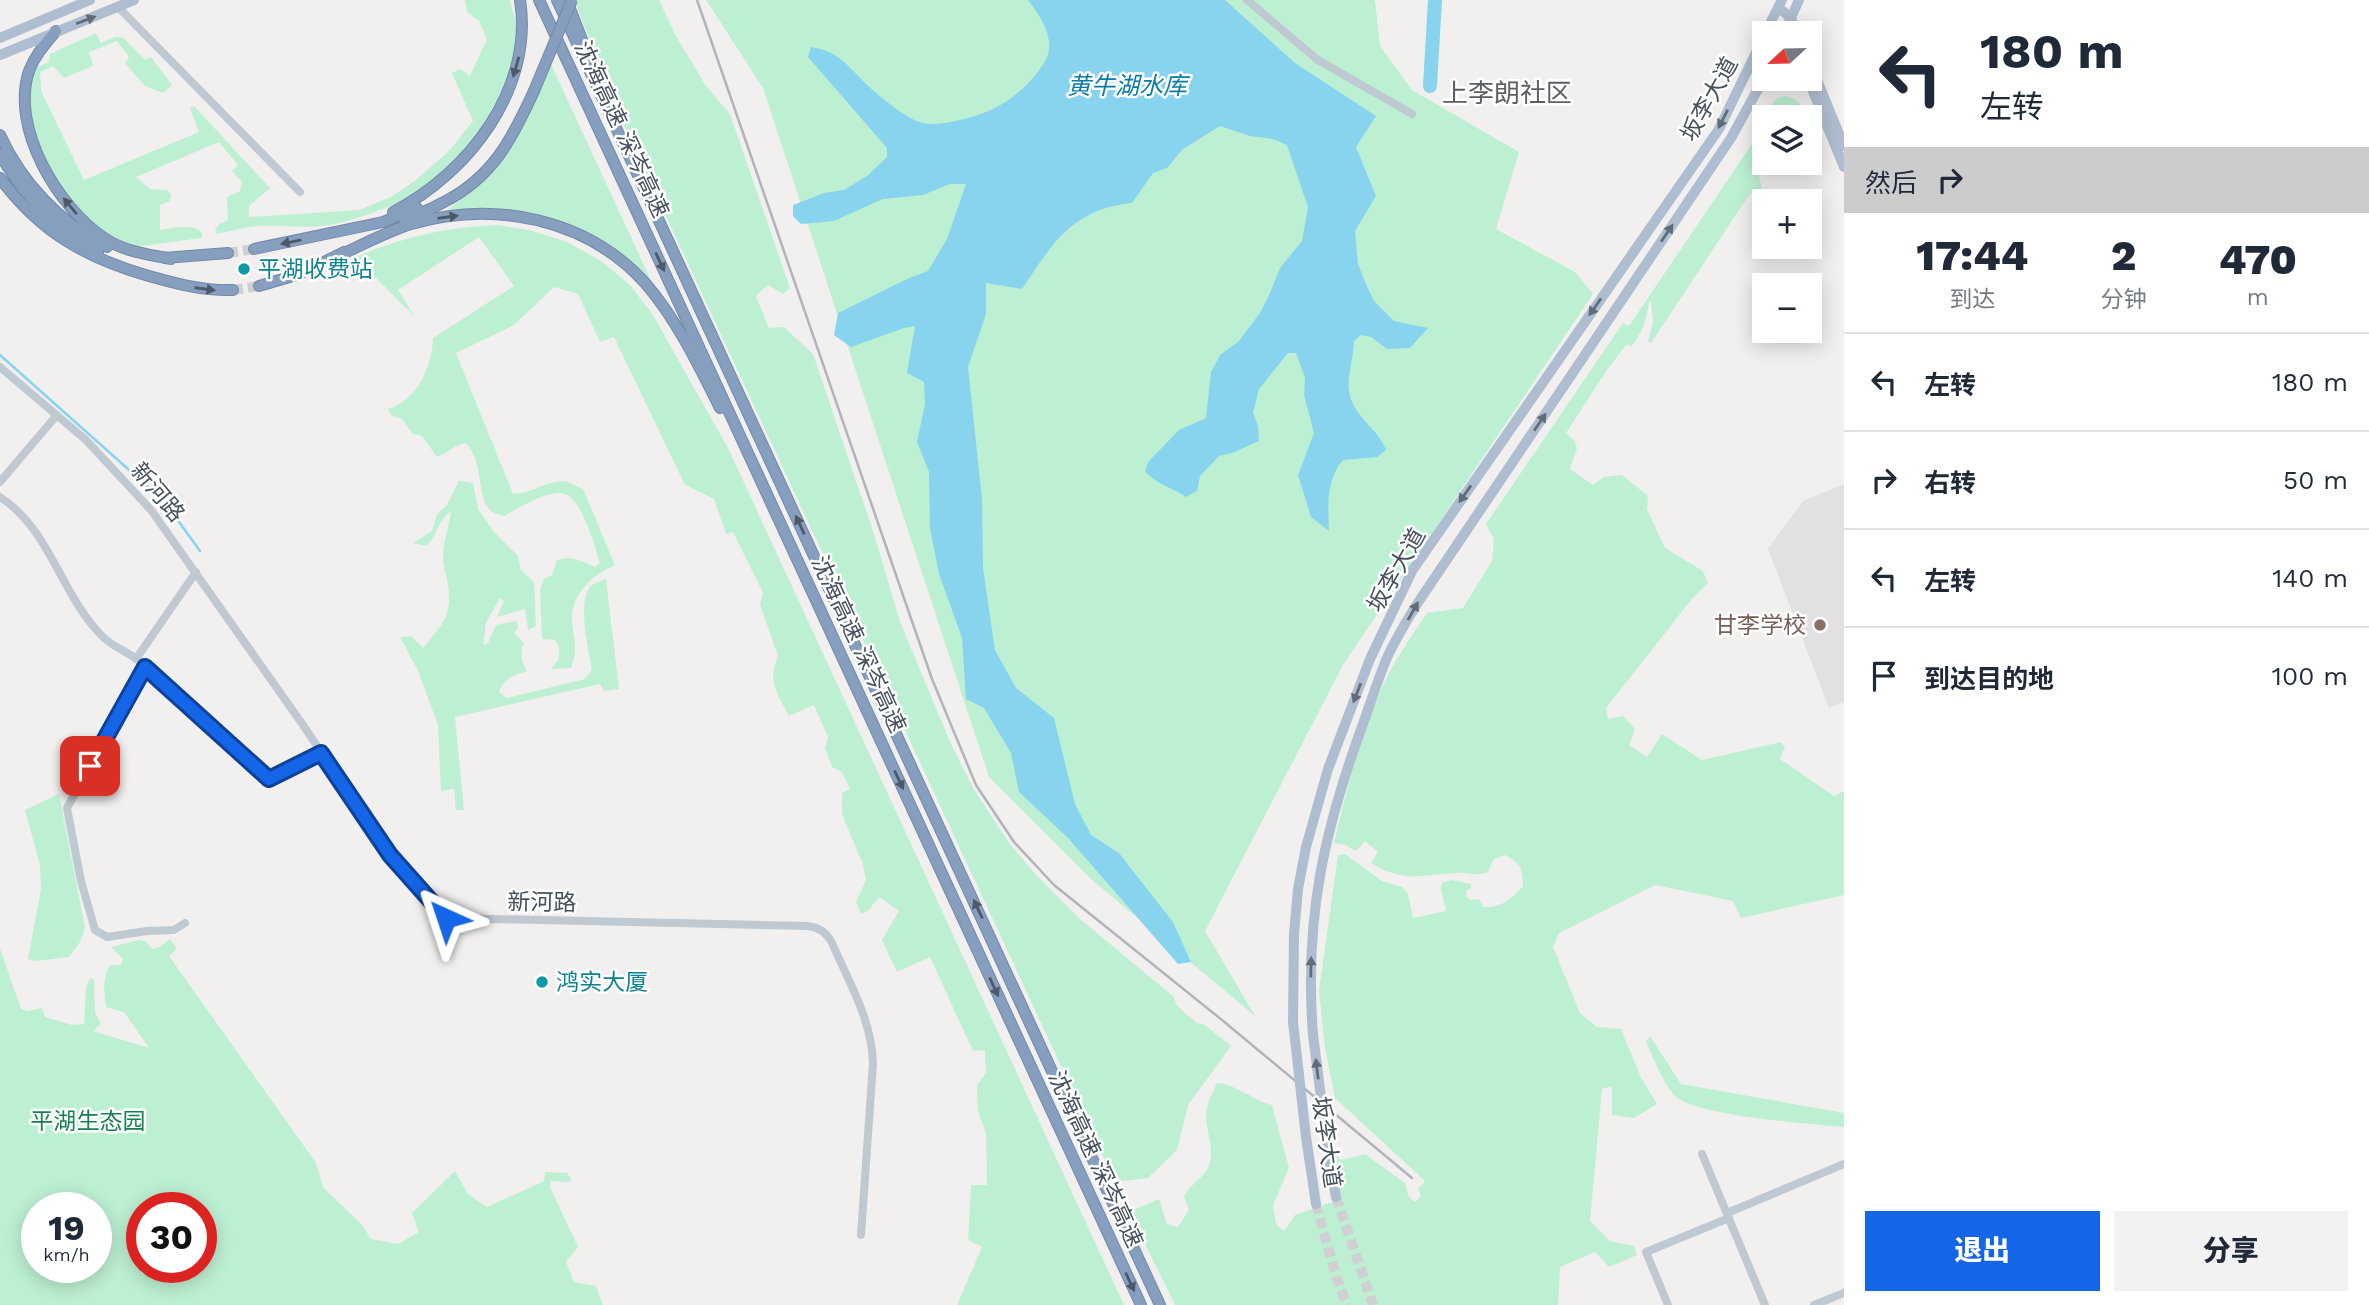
<!DOCTYPE html>
<html lang="zh">
<meta charset="utf-8">
<style>
body{margin:0;font-family:"Work Sans","Noto Sans SC",sans-serif;background:#f2f2f3;color:#1f2937;height:100vh;display:flex;flex-direction:column;font-size:26px;white-space:nowrap}
*{box-sizing:border-box;margin:0}
p{font-size:23px;color:#747a83}
.icon{flex:none;width:38px;height:38px;fill:none;stroke:currentColor;stroke-width:2;stroke-linecap:round;stroke-linejoin:round}
.map{position:relative;flex:1;overflow:hidden}
.sheet{display:flex;flex-direction:column;background:#fff;width:525px}
.sheet>*{flex:none}
.hud{background:#fff;color:#1f2937;overflow:hidden}
.needle{width:46px;rotate:248deg}
.tools{position:absolute;left:1752px;top:21px;display:grid;gap:14px}
.tools a{display:grid;place-items:center;width:70px;height:70px;border-radius:0px;background:#fff;box-shadow:0 4px 18px #0003;font-size:35px}
.speed{position:absolute;left:21px;top:1192px;display:flex;gap:14px;font-size:35px;font-weight:700;text-align:center}
.speed>*{display:grid;place-content:center;width:91px;height:91px;border-radius:50%;background:#fff;box-shadow:0 4px 18px #0003;line-height:1}
.speed small{font-size:18px;font-weight:400}
.speed .limit{border:10px solid #d22;background:#fff;color:#111}
.pin{position:absolute;display:grid;place-items:center;width:60px;height:60px;color:#fff;margin:-30px;border-radius:14px;box-shadow:0 4px 10px #0006}
.me{position:absolute;width:77px;margin:-38px;rotate:318deg;stroke-linejoin:round;filter:drop-shadow(0 0 5px #0008)}
.turn{display:flex;align-items:center;gap:24px;height:147px;padding:0 21px;font-size:32px}
.turn .icon{width:91px;height:91px;stroke-width:2.5}
.turn b{display:block;font-size:49px;line-height:60px}
.then{display:flex;align-items:center;height:66px;padding:0 21px;background:#0003;gap:14px;font-size:26px}
.eta{display:flex;justify-content:space-evenly;align-items:center;height:119px;text-align:center}
.eta b{font-size:42px;font-weight:800;line-height:49px}
.action{display:flex;gap:14px;margin-top:auto;padding:14px 21px}
.action a{flex:1;height:80px;border-radius:0px;background:#1465e7;color:#fff;font-size:28px;font-weight:800;line-height:80px;text-align:center}
.action a+a{background:#f2f2f3;color:#1f2937}
ul{padding:0;list-style:none}
li{display:flex;align-items:center;gap:21px;height:98px;padding:0 21px;border-top:2px solid #e0e1e3}
li div{flex:1}
li b{display:block;font-size:26px}
li em{font-style:normal}
main{display:flex;flex:1;min-height:0}
.map>svg:first-child{display:block}
.education{fill:#e3e0e1}
.green{fill:#bdf0d3;fill-rule:evenodd}
.water{fill:#88d4ee}
.lines{fill:none;stroke-linecap:round;stroke-linejoin:round}
.stream{stroke:#88d4ee;stroke-width:2.5}
.river{stroke:#88d4ee;stroke-width:14}
.major-tunnel{stroke:#d0cfd2;stroke-width:10;stroke-dasharray:10 5;stroke-linecap:butt}
.highway-tunnel{stroke:#d0cfd2;stroke-width:10;stroke-dasharray:10 5;stroke-linecap:butt}
.highway-casing{stroke:#7189ab;stroke-width:12}
.minor{stroke:#bfc9d1;stroke-width:8}
.major{stroke:#aebdcf;stroke-width:10}
.highway{stroke:#869fbf;stroke-width:10}
.rail{stroke:#b1b4ba;stroke-width:2.5}
.highway-bridge-casing{stroke:#7189ab;stroke-width:12;stroke-linecap:butt}
.major-bridge{stroke:#aebdcf;stroke-width:10}
.highway-bridge{stroke:#869fbf;stroke-width:10}
.oneway{fill:#616c7a}
.oneway2{fill:#4d5967}
.route-casing{stroke:#0d4296;stroke-width:18}
.route{stroke:#1465e7;stroke-width:12}
.culture-dot{fill:#0f9aa8;stroke:#fff;stroke-width:2.5}
.education-dot{fill:#8d6e63;stroke:#fff;stroke-width:2.5}
.labels{text-anchor:middle;stroke-width:5;stroke-linejoin:round;paint-order:stroke}
.street-label{font-size:23px;fill:#47515d;stroke:#fff}
.culture-label{font-size:23px;fill:#0d838f;stroke:#fff;text-anchor:start}
.education-label{font-size:23px;fill:#785e54;stroke:#fff;text-anchor:end}
.park-label{font-size:23px;fill:#158151;stroke:#fff}
.water-label{font-size:24px;font-style:italic;fill:#087da6;stroke:#fff}
.quarter-label{font-size:26px;fill:#5b5f64;stroke:#fff}
</style>
<main>
<div class="map">
<svg width="1844" height="1305" viewBox="0 0 1844 1305">
<rect width="100%" height="100%" fill="#f2efef"/>
<path class="education" d="M 1844,484 L 1844,702 L 1829,708 L 1768,549 L 1803,501 Z"/>
<path class="green" d="M 465,0 L 510,0 C 511,7 514,14 515,21 C 522,85 462,166 409,197 C 392,207 349,222 329,225 C 306,229 282,225 259,226 C 245,227 231,231 217,234 L 215,230 L 219,224 L 228,220 L 227,197 L 240,191 L 242,182 L 232,171 L 238,165 L 219,142 L 136,177 L 150,189 L 168,190 L 171,195 L 170,201 L 160,205 L 160,230 C 175,228 190,223 202,232 L 202,238 L 125,248 L 66,207 L 25,120 L 33,69 L 49,62 L 50,54 L 96,33 L 101,43 L 116,37 L 124,38 L 145,60 L 151,57 L 172,85 L 163,93 L 145,86 L 125,63 L 129,57 L 117,41 L 89,52 L 93,66 L 64,78 L 53,66 L 40,72 L 41,91 L 84,180 L 199,132 L 190,108 L 194,106 L 270,188 L 249,206 L 249,217 L 359,210 L 391,197 L 416,180 L 449,151 L 473,121 L 452,73 L 460,69 L 470,76 L 487,39 L 479,21 L 467,12 Z
M 574,0 L 659,0 L 676,36 L 706,86 L 730,114 L 790,288 L 783,294 L 768,285 L 756,296 L 769,328 L 784,327 L 813,354 L 874,534 L 900,622 L 951,744 L 973,788 L 1009,843 L 1037,876 L 1080,919 L 1174,997 L 1177,1006 L 1197,1023 L 1205,1025 L 1231,1046 L 1188,1105 L 1177,1150 L 1148,1178 L 1115,1182 L 618,113 Z
M 706,0 L 1375,0 L 1380,46 L 1412,90 L 1519,152 L 1496,229 L 1575,272 L 1593,294 L 1343,665 L 1205,931 L 1255,1016 L 1091,879 L 989,777 L 763,88 Z
M 549,60 L 655,289 L 631,268 L 561,222 L 443,213 C 458,202 473,192 486,179 C 518,147 531,101 549,60 Z
M 1785,96 C 1798,99 1803,105 1807,117 L 1770,117 L 1769,108 L 1776,99 Z
M 1764,126 L 1764,163 L 1790,163 L 1759,176 L 1762,188 L 1749,195 L 1651,343 L 1648,342 L 1653,321 L 1651,302 L 1649,302 C 1646,322 1644,329 1632,346 L 1626,345 L 1607,370 L 1566,433 L 1574,440 L 1577,448 L 1570,469 L 1593,485 L 1604,477 L 1622,475 L 1648,496 L 1647,509 L 1665,548 L 1703,571 L 1708,583 L 1691,600 L 1606,708 L 1608,719 L 1623,716 L 1635,729 L 1629,745 L 1647,757 L 1662,734 L 1702,760 L 1781,742 L 1785,747 L 1780,759 L 1834,796 L 1844,791 L 1844,895 L 1741,918 L 1733,901 L 1655,885 L 1559,933 L 1553,947 L 1580,1013 L 1597,1027 L 1621,1029 L 1641,1078 L 1657,1104 L 1634,1118 L 1612,1115 L 1612,1086 L 1602,1089 L 1590,1221 L 1610,1241 L 1634,1246 L 1637,1255 L 1609,1267 L 1595,1252 L 1560,1267 L 1558,1305 L 1175,1305 L 1129,1212 L 1159,1199 L 1167,1224 L 1178,1227 L 1189,1210 L 1184,1196 C 1190,1185 1204,1177 1209,1166 C 1215,1148 1206,1133 1206,1115 C 1207,1104 1212,1093 1217,1083 C 1238,1085 1252,1100 1272,1105 L 1289,1168 L 1273,1205 L 1276,1224 L 1284,1231 L 1295,1215 L 1341,1199 L 1325,1152 L 1332,1149 L 1341,1160 L 1365,1154 L 1405,1183 L 1409,1197 L 1415,1202 L 1421,1196 L 1418,1189 L 1425,1181 L 1335,1098 L 1325,1048 L 1319,991 L 1338,855 L 1345,854 L 1382,881 L 1402,887 L 1408,894 L 1413,918 L 1446,911 L 1441,890 L 1442,883 L 1452,880 L 1471,884 L 1471,888 L 1467,890 L 1466,895 L 1470,900 L 1479,899 L 1483,907 C 1502,908 1511,899 1523,886 C 1523,869 1520,863 1505,855 L 1493,860 L 1488,872 C 1476,877 1468,872 1456,873 C 1421,875 1403,883 1371,863 L 1378,852 L 1365,841 L 1356,851 L 1346,845 L 1334,843 C 1346,792 1358,740 1380,692 C 1392,664 1410,638 1427,613 L 1463,608 L 1492,561 L 1494,539 L 1486,524 L 1623,323 L 1629,326 Z
M 497,225 L 530,230 L 567,242 L 601,261 L 630,285 L 653,315 L 729,450 L 1124,1305 L 957,1305 L 982,1247 L 968,1240 L 971,1185 L 987,1185 L 986,1133 L 978,1112 L 977,1085 L 986,1073 L 985,1050 L 973,1051 L 930,957 L 897,972 L 882,940 L 899,911 L 879,897 L 868,911 L 861,914 L 856,902 L 866,880 L 863,865 L 842,814 L 842,793 L 850,789 L 842,772 L 832,767 L 825,748 L 828,737 L 814,705 L 789,716 C 777,693 767,682 778,656 L 760,605 L 763,593 L 733,532 L 726,534 L 714,499 L 685,485 L 614,337 L 600,342 L 578,294 L 554,287 L 514,325 L 456,353 L 513,494 C 532,494 550,478 568,482 C 573,484 578,487 583,489 L 615,565 C 593,575 572,592 572,619 C 573,640 579,646 571,668 L 551,669 L 559,659 L 559,647 L 555,640 L 542,639 L 540,589 L 544,579 L 552,575 L 557,560 C 571,555 582,561 595,567 L 600,563 C 594,545 581,494 561,493 C 545,492 518,508 504,516 C 498,514 492,513 488,508 C 477,492 484,464 466,443 C 454,445 448,453 437,457 L 422,436 L 413,434 L 402,419 L 392,416 L 388,409 C 417,401 432,367 433,338 L 514,286 L 479,237 L 398,290 L 415,317 L 367,269 L 358,256 C 405,237 446,227 497,225 Z
M 459,481 L 473,483 L 478,509 L 494,532 L 518,556 L 521,570 L 534,582 L 536,626 L 528,630 L 525,609 L 497,617 L 504,601 L 500,598 L 486,623 L 483,645 L 488,643 L 496,625 L 517,621 L 518,628 L 514,633 L 524,643 C 520,654 521,661 527,671 C 514,675 504,678 499,692 L 507,698 L 585,679 L 592,670 C 589,650 576,602 591,586 C 594,583 601,581 606,579 L 619,689 L 604,691 L 600,684 L 455,717 L 464,810 L 456,810 L 454,789 L 441,791 L 438,725 L 418,671 L 400,637 L 411,636 L 423,648 C 441,626 453,615 448,585 C 447,576 443,568 443,559 C 443,542 449,527 451,511 C 436,523 439,534 426,546 L 413,543 L 432,531 L 437,514 L 447,505 Z
M 59,794 L 85,928 L 80,942 L 69,957 L 36,961 L 28,959 L 41,889 L 40,865 L 25,810 Z
M 170,939 L 177,949 L 169,956 L 316,1163 L 323,1187 L 362,1225 L 371,1239 L 398,1244 L 419,1232 L 412,1213 L 455,1171 L 468,1194 L 487,1207 L 544,1181 L 545,1172 L 567,1173 L 571,1178 L 570,1182 L 551,1181 L 550,1187 L 578,1247 L 566,1262 L 574,1282 L 596,1286 L 603,1305 L 0,1305 L 0,948 L 21,1009 L 28,1011 L 42,1008 L 45,1017 L 72,1025 L 84,1024 L 86,987 L 90,978 L 94,980 L 95,1012 L 101,1024 L 93,1031 L 149,1048 L 124,1012 L 106,1007 C 104,992 102,978 110,965 L 121,965 L 123,959 L 111,947 L 139,940 L 146,942 L 152,949 L 159,947 ZM 37,1208 L 96,1208 L 96,1267 L 37,1267 ZM 142,1208 L 201,1208 L 201,1267 L 142,1267 Z
M 1650,1036 L 1681,1084 L 1844,1113 L 1844,1127 C 1812,1124 1692,1116 1674,1095 C 1662,1081 1654,1059 1646,1042 Z"/>
<path class="water" d="M 1028,0 L 1225,0 L 1295,63 L 1376,116 L 1356,147 L 1376,196 L 1355,231 L 1358,264 L 1365,282 L 1374,301 L 1394,321 L 1428,328 L 1410,348 L 1387,349 L 1371,337 L 1361,335 L 1354,341 C 1354,357 1347,374 1349,390 C 1351,415 1379,429 1386,450 L 1377,457 L 1343,460 C 1326,479 1328,506 1329,531 L 1311,517 L 1298,475 L 1314,433 L 1304,395 L 1305,378 L 1296,353 L 1288,353 L 1259,389 L 1253,413 L 1258,426 L 1259,441 L 1232,453 L 1219,456 L 1200,476 L 1197,491 L 1186,497 C 1173,488 1154,483 1145,471 L 1148,462 L 1179,430 L 1206,418 L 1211,372 L 1220,355 L 1239,341 L 1260,313 L 1270,293 L 1280,268 L 1302,241 L 1308,207 L 1287,145 L 1273,139 L 1250,136 L 1220,126 L 1183,149 L 1167,168 L 1153,173 L 1132,203 C 1072,209 1053,243 1022,289 L 986,283 L 986,314 L 968,367 L 982,499 L 983,568 L 995,650 L 1016,688 L 1054,718 L 1075,804 L 1091,835 L 1119,853 L 1147,889 L 1173,922 L 1191,962 L 1178,964 L 1068,838 L 1019,792 L 1011,753 L 984,708 L 966,699 L 962,638 L 939,574 L 930,529 L 929,472 L 917,442 L 925,404 L 924,382 L 907,373 L 915,326 L 904,328 L 851,347 L 834,335 L 838,313 L 907,279 L 928,271 L 947,239 L 966,184 L 950,184 L 923,195 L 883,199 L 834,221 L 801,224 L 793,216 L 793,205 L 824,193 L 844,190 L 867,176 L 887,157 L 887,148 L 808,57 L 811,47 C 835,50 847,64 863,81 C 874,92 904,117 919,122 C 937,127 955,121 972,117 C 1002,108 1027,90 1044,63 C 1058,42 1041,17 1028,0 Z"/>
<g class="lines">
<path class="stream" d="M 0,355 L 164,501 L 200,551"/>
<path class="river" d="M 1430,86 L 1435,0"/>
<path class="major-tunnel" d="M 1336,1197 L 1373,1305
M 1316,1204 L 1336,1276 L 1347,1305"/>
<path class="highway-tunnel" d="M 228,253 L 254,249
M 233,290 L 259,286"/>
<defs>
<path id="highway" d="M 539,0 L 1141,1305
M 557,0 L 1160,1305
M 567,1 L 584,45
M 56,31 C 45,44 35,55 29,71 C 10,128 58,207 104,238 C 124,252 148,254 171,259
M 0,135 C 22,183 60,223 107,247
M 0,154 C 22,194 57,231 98,252
M 0,178 C 40,232 86,258 149,276 C 177,284 204,291 233,290
M 393,212 C 469,173 534,88 520,0
M 405,221 C 418,214 431,209 444,202 C 493,177 512,139 534,91
M 254,249 L 383,222 L 417,208
M 338,256 C 362,245 386,232 411,224 C 494,200 587,218 646,284 C 677,320 699,366 720,408
M 164,258 L 228,253
M 259,286 L 300,274 L 344,252"/>
</defs>
<use href="#highway" class="highway-casing"/>
<path class="minor" d="M 1247,0 L 1318,60 L 1412,114
M 119,8 L 300,192
M 0,367 L 86,440 L 151,510 L 303,725 L 390,855 L 446,918 L 807,926 C 819,927 827,933 832,943 C 849,982 872,1021 873,1063 L 861,1235
M 0,482 L 57,415
M 0,497 C 51,530 61,596 103,637 C 113,647 128,652 139,661 C 184,698 226,740 269,779 L 322,753
M 136,659 L 196,572
M 145,667 L 67,808 L 81,881 L 95,930 L 107,937 L 147,931 L 174,930 L 185,923
M 1702,1154 L 1765,1305
M 1727,1213 L 1844,1164
M 1668,1305 L 1646,1252 L 1729,1218
M 1814,1305 L 1844,1293"/>
<path class="major" d="M 1778,7 L 1791,18 L 1797,33
M 1765,33 L 1782,0
M 1784,33 L 1799,0
M 0,38 L 90,0
M 0,55 L 134,0
M 1810,63 L 1844,146
M 1808,79 L 1844,167
M 1293,1022 L 1294,934 L 1298,889 L 1306,847 L 1328,769 L 1370,659 L 1412,571 L 1719,129 L 1764,36
M 1313,1035 C 1304,918 1324,830 1364,721 C 1371,701 1378,680 1386,660 C 1394,641 1406,622 1417,604 L 1731,138 L 1764,78
M 1306,1137 L 1316,1204
M 1328,1152 L 1336,1197"/>
<use href="#highway" class="highway"/>
<path class="rail" d="M 697,0 L 932,679 L 976,785 L 1014,842 L 1054,885 L 1222,1020 L 1412,1178"/>
<defs>
<path id="highway-bridge" d="M 534,91 L 572,0"/>
</defs>
<use href="#highway-bridge" class="highway-bridge-casing"/>
<path class="major-bridge" d="M 1293,1022 L 1306,1137
M 1313,1035 L 1328,1152"/>
<use href="#highway-bridge" class="highway-bridge"/>
</g>
<defs><path id="oneway-solid" d="M-6-.8H1V-3.2L6.5 0L1 3.2V.8H-6Z" transform="scale(1.75)"/></defs>
<g class="oneway">
<use href="#oneway-solid" transform="translate(86 20) rotate(-21)"/>
<use href="#oneway-solid" transform="translate(1723 119) rotate(117)"/>
<use href="#oneway-solid" transform="translate(1667 233) rotate(-56)"/>
<use href="#oneway-solid" transform="translate(1595 307) rotate(125)"/>
<use href="#oneway-solid" transform="translate(1540 422) rotate(-56)"/>
<use href="#oneway-solid" transform="translate(1465 494) rotate(125)"/>
<use href="#oneway-solid" transform="translate(1413 611) rotate(-61)"/>
<use href="#oneway-solid" transform="translate(1357 693) rotate(111)"/>
<use href="#oneway-solid" transform="translate(1311 967) rotate(-89)"/>
<use href="#oneway-solid" transform="translate(1317 1069) rotate(-97)"/>
</g>
<g class="oneway2">
<use href="#oneway-solid" transform="translate(516 67) rotate(106)"/>
<use href="#oneway-solid" transform="translate(70 206) rotate(-130)"/>
<use href="#oneway-solid" transform="translate(448 217) rotate(-8)"/>
<use href="#oneway-solid" transform="translate(291 242) rotate(169)"/>
<use href="#oneway-solid" transform="translate(660 262) rotate(65)"/>
<use href="#oneway-solid" transform="translate(205 289) rotate(8)"/>
<use href="#oneway-solid" transform="translate(800 525) rotate(-115)"/>
<use href="#oneway-solid" transform="translate(899 780) rotate(65)"/>
<use href="#oneway-solid" transform="translate(978 909) rotate(-115)"/>
<use href="#oneway-solid" transform="translate(994 987) rotate(65)"/>
<use href="#oneway-solid" transform="translate(1130 1282) rotate(65)"/>
</g>
<g class="lines">
<defs>
<path id="route" d="M 90,766 L 145,667 L 269,779 L 321,753 L 390,855 L 446,918"/>
</defs>
<use href="#route" class="route-casing"/>
<use href="#route" class="route"/>
</g>
<g class="culture-dot">
<circle cx="244" cy="269" r="7"/>
<circle cx="542" cy="982" r="7"/>
</g>
<circle class="education-dot" cx="1820" cy="625" r="7"/>
<g class="labels">
<g class="street-label">
<text transform="translate(1709 99) rotate(-61)" y="8">坂李大道</text>
<text transform="translate(622 129) rotate(65)" y="8">沈海高速 深岑高速</text>
<text transform="translate(158 492) rotate(50)" y="8">新河路</text>
<text transform="translate(1396 570) rotate(-60)" y="8">坂李大道</text>
<text transform="translate(859 644) rotate(65)" y="8">沈海高速 深岑高速</text>
<text transform="translate(542 902) rotate(1)" y="8">新河路</text>
<text transform="translate(1327 1142) rotate(82)" y="8">坂李大道</text>
<text transform="translate(1096 1159) rotate(65)" y="8">沈海高速 深岑高速</text>
</g>
<g class="culture-label">
<text x="258" y="277">平湖收费站</text>
<text x="556" y="990">鸿实大厦</text>
</g>
<g class="education-label">
<text x="1806" y="633">甘李学校</text>
</g>
<g class="park-label">
<text x="88" y="1129">平湖生态园</text>
</g>
<g class="water-label">
<text x="1127" y="94">黄牛湖水库</text>
</g>
<g class="quarter-label">
<text x="1507" y="102">上李朗社区</text>
</g>
</g>
</svg>
<div class="tools">
<a><svg class="needle" viewBox="-14 -14 28 28"><path d="M0-13l5 13h-10z" fill="#e53935"/><path d="M0 13l5-13h-10z" fill="#747a83"/></svg></a>
<a><svg class="icon" aria-label="layers" viewBox="0 0 24 24"><path d="M12 4l9 5-9 5-9-5zM3 14l9 5 9-5"/></svg></a>
<a>+</a>
<a>−</a>
</div>
<div class="speed"><div>19<small>km/h</small></div><div class="limit">30</div></div>
<div class="pin" style="left:90px;top:766px;background:#d93025"><svg class="icon" aria-label="arrive" viewBox="0 0 24 24"><path d="M6 21V4h12l-3 4 3 4H6"/></svg></div>
<svg class="me" style="left:446px;top:918px" viewBox="-20 -20 40 40"><path d="M0-17L14 15 0 8-14 15z" fill="#1465e7" stroke="#fff" stroke-width="4"/></svg>
</div>
<section class="sheet">
<div class="hud">
<div class="turn"><svg class="icon" aria-label="left" viewBox="0 0 24 24"><path d="M17 20v-9H6M10 6l-5 5 5 5"/></svg><div><b>180 m</b>左转</div></div>
<div class="then">然后<svg class="icon" aria-label="right" viewBox="0 0 24 24"><path d="M7 20v-9h11M14 6l5 5-5 5"/></svg></div>
</div>
<div class="eta">
<div><b>17:44</b><p>到达</p></div>
<div><b>2</b><p>分钟</p></div>
<div><b>470</b><p>m</p></div>
</div>
<ul>
<li><svg class="icon" aria-label="left" viewBox="0 0 24 24"><path d="M17 20v-9H6M10 6l-5 5 5 5"/></svg><div><b>左转</b></div><em>180 m</em></li>
<li><svg class="icon" aria-label="right" viewBox="0 0 24 24"><path d="M7 20v-9h11M14 6l5 5-5 5"/></svg><div><b>右转</b></div><em>50 m</em></li>
<li><svg class="icon" aria-label="left" viewBox="0 0 24 24"><path d="M17 20v-9H6M10 6l-5 5 5 5"/></svg><div><b>左转</b></div><em>140 m</em></li>
<li><svg class="icon" aria-label="arrive" viewBox="0 0 24 24"><path d="M6 21V4h12l-3 4 3 4H6"/></svg><div><b>到达目的地</b></div><em>100 m</em></li>
</ul>
<div class="action"><a>退出</a><a>分享</a></div>
</section>
</main>
